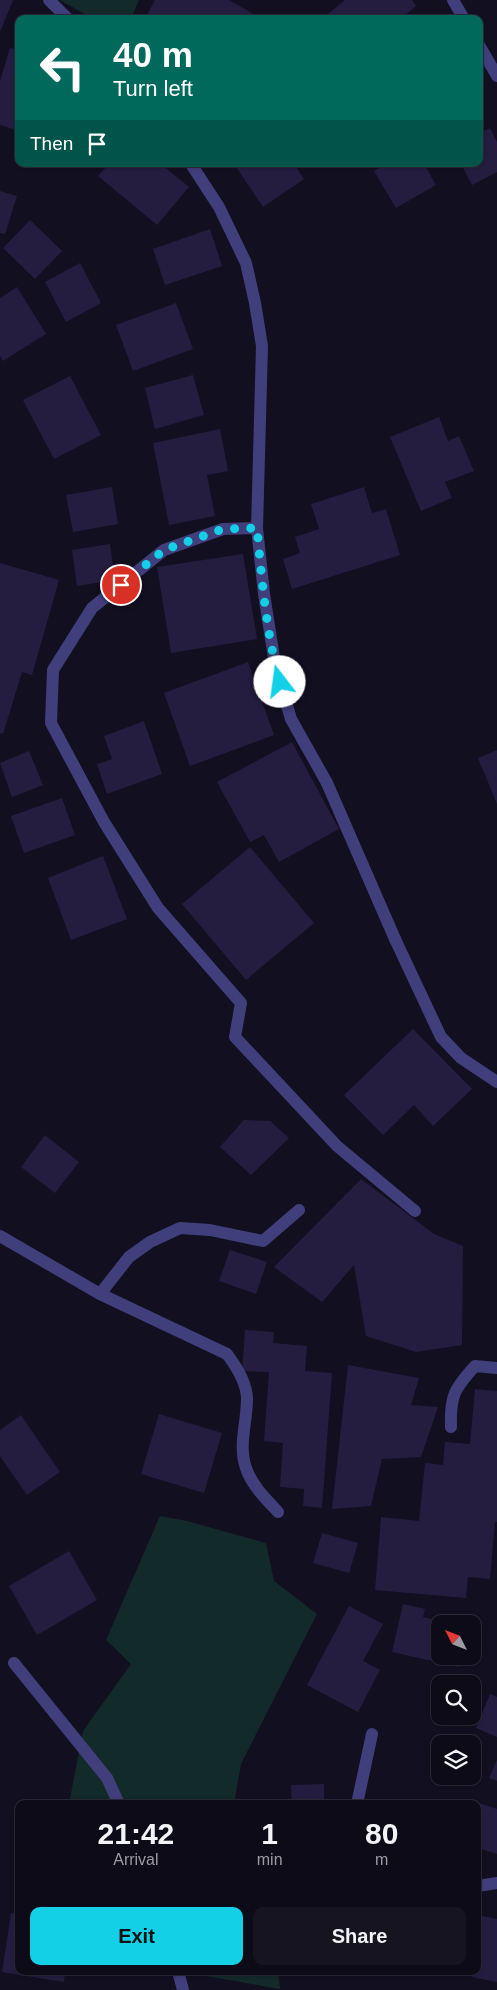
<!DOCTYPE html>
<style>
body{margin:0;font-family:Helvetica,sans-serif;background:#171422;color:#f1f3f6;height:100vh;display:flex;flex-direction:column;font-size:19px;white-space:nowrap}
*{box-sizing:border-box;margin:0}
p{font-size:16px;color:#9b9ba2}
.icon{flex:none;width:28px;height:28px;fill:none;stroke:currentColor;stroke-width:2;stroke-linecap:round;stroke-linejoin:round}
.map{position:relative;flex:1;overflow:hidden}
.drawer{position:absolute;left:15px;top:1800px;width:466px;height:175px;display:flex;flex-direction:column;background:#0e0b19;border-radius:10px;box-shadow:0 1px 4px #0004,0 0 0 1px #2e2b38}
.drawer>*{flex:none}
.guide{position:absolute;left:15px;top:15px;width:468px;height:152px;border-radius:10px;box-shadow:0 1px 4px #0004,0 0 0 1px #2e2b38;background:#00695c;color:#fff;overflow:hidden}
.needle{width:32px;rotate:312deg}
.controls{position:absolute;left:431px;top:1615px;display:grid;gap:10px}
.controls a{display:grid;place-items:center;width:50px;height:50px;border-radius:10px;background:#0e0b19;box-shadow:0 1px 4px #0004,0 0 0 1px #2e2b38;font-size:25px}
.pin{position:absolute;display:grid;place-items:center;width:42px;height:42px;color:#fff;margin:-21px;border:2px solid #fff;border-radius:50%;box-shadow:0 1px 5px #0007}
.me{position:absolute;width:55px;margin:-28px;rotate:345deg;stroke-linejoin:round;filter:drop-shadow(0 0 4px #0008)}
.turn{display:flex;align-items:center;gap:18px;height:105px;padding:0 15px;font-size:22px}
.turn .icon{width:65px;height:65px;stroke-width:2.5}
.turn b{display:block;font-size:35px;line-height:42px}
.then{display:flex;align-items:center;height:48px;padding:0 15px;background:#0003;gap:10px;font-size:19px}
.eta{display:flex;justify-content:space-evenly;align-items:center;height:85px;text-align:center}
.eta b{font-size:30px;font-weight:700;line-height:35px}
.button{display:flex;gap:10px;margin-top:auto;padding:10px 15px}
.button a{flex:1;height:58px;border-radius:10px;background:#14d0e6;color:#111;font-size:20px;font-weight:700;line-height:58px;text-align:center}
.button a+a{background:#171422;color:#f1f3f6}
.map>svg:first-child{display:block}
.green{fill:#132a2a}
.building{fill:#241d40}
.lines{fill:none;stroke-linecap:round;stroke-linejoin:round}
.service{stroke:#413e7c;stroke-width:12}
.minor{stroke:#413e7c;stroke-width:12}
.route{stroke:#14d0e6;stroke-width:9;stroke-dasharray:0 16.2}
</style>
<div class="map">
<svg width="497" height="1990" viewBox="0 0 497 1990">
<rect width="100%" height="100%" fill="#120f21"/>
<path class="green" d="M 60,0 L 139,0 L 131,19 L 93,19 Z
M 160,1516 L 187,1521 L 266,1543 L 274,1581 L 317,1614 L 241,1764 L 234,1804 L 69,1804 L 83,1731 L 131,1664 L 106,1640 Z
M 193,1971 L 278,1971 L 280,1989 L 195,1974 Z"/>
<path class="building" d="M 0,0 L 13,0 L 0,32 Z
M 155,0 L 229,0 L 262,19 L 145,19 Z
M 345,0 L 412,0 L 416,6 L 400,19 L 322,19 Z
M 10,48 L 19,50 L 19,131 L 0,125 L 0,81 Z
M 490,128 L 497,142 L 497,172 L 472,185 L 461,164 L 479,164 L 479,134 Z
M 109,164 L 161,164 L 189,187 L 157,225 L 98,176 Z
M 234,164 L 294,164 L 304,179 L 263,207 Z
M 387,164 L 424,164 L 436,185 L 396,208 L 374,171 Z
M 0,191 L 17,196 L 5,234 L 0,233 Z
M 30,220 L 62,251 L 35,279 L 3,248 Z
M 210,229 L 222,266 L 165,285 L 153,249 Z
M 80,263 L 101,303 L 66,322 L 45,282 Z
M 17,287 L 46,334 L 3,361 L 0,356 L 0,298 Z
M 176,303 L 193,349 L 133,371 L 116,325 Z
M 193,375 L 204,415 L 155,429 L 145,388 Z
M 70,376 L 101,435 L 54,459 L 23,400 Z
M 439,417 L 448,441 L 459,436 L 474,471 L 445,482 L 452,498 L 421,511 L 390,437 Z
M 220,429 L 228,471 L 207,475 L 215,516 L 169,525 L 153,443 Z
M 112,487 L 118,524 L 73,532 L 66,495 Z
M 364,487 L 372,513 L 386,509 L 400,555 L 292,589 L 283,559 L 300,553 L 295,537 L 319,529 L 311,504 Z
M 110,544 L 115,580 L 77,586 L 72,550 Z
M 243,554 L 257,639 L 171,653 L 157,567 Z
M 0,563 L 59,580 L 32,675 L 22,672 L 3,734 L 0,733 Z
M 248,662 L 274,735 L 190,766 L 164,693 Z
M 144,721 L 162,774 L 107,794 L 97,764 L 112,759 L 104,736 Z
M 292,742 L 339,829 L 279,862 L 264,835 L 250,842 L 217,782 Z
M 497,750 L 497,804 L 478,758 Z
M 29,751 L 43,785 L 12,797 L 0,763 Z
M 62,798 L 75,835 L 24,853 L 11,816 Z
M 250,847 L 314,923 L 246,980 L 182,904 Z
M 103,856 L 127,919 L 71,940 L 48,878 Z
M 413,1029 L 472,1089 L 433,1126 L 414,1105 L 383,1135 L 344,1095 Z
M 244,1120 L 270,1121 L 289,1138 L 251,1175 L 220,1147 Z
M 45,1135 L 79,1162 L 55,1193 L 21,1167 Z
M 361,1179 L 434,1234 L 463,1246 L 462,1345 L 416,1352 L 366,1336 L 354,1265 L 322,1302 L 274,1267 Z
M 230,1250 L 267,1262 L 256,1294 L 219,1281 Z
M 245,1330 L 274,1332 L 273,1343 L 307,1346 L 305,1371 L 332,1373 L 322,1508 L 303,1506 L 304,1489 L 280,1487 L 283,1443 L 264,1441 L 269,1372 L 242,1371 Z
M 348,1365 L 419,1378 L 411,1405 L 438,1407 L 421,1457 L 382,1459 L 371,1506 L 332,1509 Z
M 475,1389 L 497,1391 L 497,1522 L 495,1522 L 490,1579 L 468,1577 L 466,1598 L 375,1590 L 381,1517 L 419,1521 L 425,1463 L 443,1465 L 445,1442 L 470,1444 Z
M 159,1414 L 222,1433 L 204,1493 L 141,1474 Z
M 21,1415 L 60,1472 L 27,1495 L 0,1456 L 0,1430 Z
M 322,1533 L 358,1543 L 349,1573 L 313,1563 Z
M 69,1551 L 97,1600 L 37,1635 L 9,1586 Z
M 403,1604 L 425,1609 L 423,1617 L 449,1623 L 440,1624 L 440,1656 L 461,1656 L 459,1667 L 392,1652 Z
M 349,1606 L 383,1624 L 363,1661 L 380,1670 L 358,1712 L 307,1685 Z
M 490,1694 L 497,1697 L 497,1737 L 476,1728 Z
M 497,1760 L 497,1781 L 489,1778 Z
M 324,1784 L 324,1804 L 292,1804 L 291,1785 Z
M 470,1800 L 497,1809 L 497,1854 L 478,1848 L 478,1804 L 469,1804 Z
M 11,1913 L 19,1914 L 19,1971 L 65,1971 L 64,1982 L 2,1972 Z
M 482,1916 L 497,1919 L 497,1982 L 472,1977 L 473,1971 L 478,1971 L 478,1942 Z
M 295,1971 L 327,1971 L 327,1972 L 296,1976 Z"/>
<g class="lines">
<path class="service" d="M 395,939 L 441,1037 L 461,1058 L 497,1082
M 100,1294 L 129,1257 L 150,1242 L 180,1228 L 210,1230 L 263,1241 L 299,1210
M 451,1427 C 450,1396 454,1389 475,1366 L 497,1368
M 357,1804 L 372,1734
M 478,1886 L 497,1883"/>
<path class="minor" d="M 49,0 L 68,19
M 453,0 L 464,19
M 479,45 L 497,76
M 191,164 L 219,207 L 246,263 L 255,303 L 262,346 L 257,528 L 264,594 L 275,664 L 291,719 L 327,783 L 395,939
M 257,528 L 223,529 L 164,550 L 92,608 L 53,670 L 51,723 L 104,822 L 158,908 L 241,1003 L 235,1037 L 337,1146 L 415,1211
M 0,1236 L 100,1294 L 227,1354 C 236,1366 247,1383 247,1399 C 247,1423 238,1445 246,1468 C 252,1486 266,1499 278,1512
M 14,1663 L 107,1778 L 119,1804
M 178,1971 L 183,1990"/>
</g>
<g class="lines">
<path class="route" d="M 121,585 L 164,550 L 223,529 L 257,528 C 262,580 266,633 280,682"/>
</g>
</svg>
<div class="controls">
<a><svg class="needle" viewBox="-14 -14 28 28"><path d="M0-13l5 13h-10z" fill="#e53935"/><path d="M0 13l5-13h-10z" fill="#9b9ba2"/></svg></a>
<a><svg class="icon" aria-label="search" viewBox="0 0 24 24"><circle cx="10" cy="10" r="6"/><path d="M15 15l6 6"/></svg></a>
<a><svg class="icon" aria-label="layers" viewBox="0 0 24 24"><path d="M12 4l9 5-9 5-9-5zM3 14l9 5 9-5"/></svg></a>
</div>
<div class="pin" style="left:121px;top:585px;background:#d93025"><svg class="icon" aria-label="arrive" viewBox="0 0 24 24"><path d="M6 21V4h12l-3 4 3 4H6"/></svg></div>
<svg class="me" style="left:280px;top:682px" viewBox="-20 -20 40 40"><circle r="19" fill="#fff"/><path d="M0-13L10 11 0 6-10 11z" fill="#14d0e6"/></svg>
<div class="guide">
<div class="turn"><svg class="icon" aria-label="left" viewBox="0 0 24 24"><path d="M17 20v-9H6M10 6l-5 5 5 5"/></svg><div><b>40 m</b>Turn left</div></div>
<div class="then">Then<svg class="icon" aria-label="arrive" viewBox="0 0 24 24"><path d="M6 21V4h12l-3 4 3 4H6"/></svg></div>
</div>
<section class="drawer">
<div class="eta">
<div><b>21:42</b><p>Arrival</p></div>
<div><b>1</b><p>min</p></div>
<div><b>80</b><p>m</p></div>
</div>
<div class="button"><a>Exit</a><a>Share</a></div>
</section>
</div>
